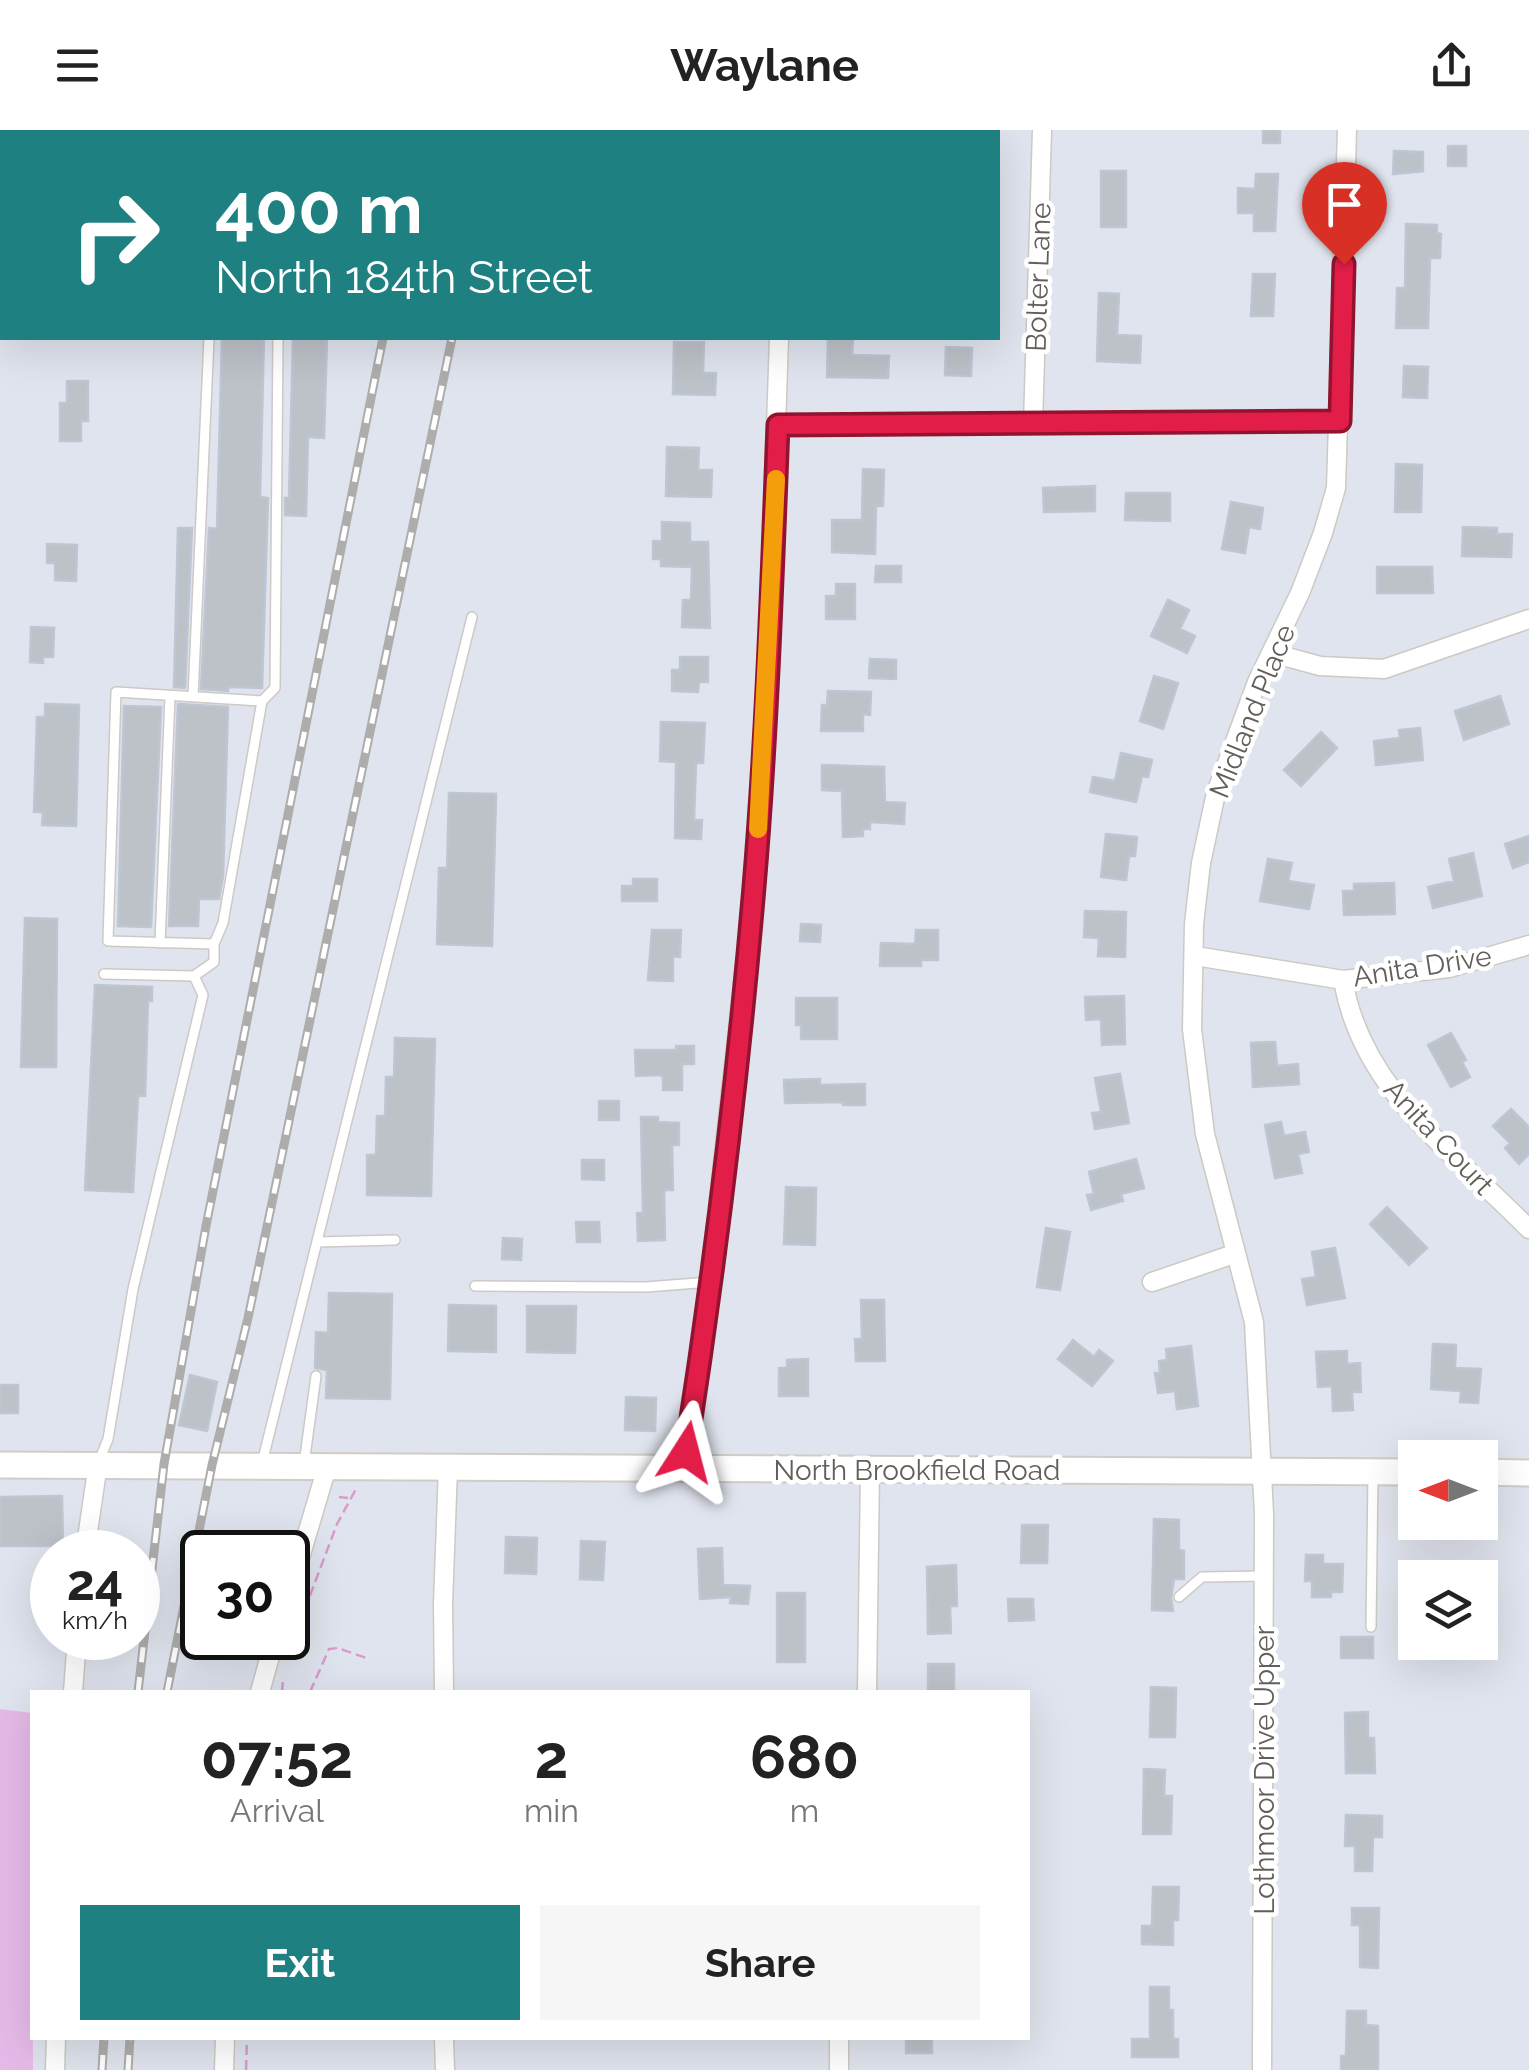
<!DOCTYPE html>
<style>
body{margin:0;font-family:Raleway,sans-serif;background:#f6f6f6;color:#222;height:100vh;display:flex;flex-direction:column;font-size:38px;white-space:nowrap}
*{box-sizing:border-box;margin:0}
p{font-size:32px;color:#767676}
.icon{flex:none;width:55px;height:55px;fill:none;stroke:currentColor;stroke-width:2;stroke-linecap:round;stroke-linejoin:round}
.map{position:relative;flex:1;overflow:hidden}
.drawer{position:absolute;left:30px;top:1560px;width:1000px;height:350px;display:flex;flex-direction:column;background:#fff;border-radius:0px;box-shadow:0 10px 40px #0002}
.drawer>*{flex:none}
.top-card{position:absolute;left:0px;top:0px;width:1000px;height:210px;box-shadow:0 10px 40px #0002;background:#1f8082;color:#fff;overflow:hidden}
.needle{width:65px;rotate:270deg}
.buttons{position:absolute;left:1398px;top:1310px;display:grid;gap:20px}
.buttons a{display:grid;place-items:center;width:100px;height:100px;border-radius:0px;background:#fff;box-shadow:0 10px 40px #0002;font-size:50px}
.speed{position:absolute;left:30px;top:1400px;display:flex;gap:20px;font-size:50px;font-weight:700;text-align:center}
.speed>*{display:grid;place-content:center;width:130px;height:130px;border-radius:50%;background:#fff;box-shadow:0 10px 40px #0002;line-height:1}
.speed small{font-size:25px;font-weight:400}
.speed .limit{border:5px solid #111;border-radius:15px;background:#fff;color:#111}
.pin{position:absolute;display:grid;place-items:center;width:85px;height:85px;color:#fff;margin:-102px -42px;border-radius:50% 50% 50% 0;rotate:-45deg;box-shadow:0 0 10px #0007}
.pin .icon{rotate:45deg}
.me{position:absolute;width:110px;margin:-55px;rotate:9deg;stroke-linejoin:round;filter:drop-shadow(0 0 8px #0008)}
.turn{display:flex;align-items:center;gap:35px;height:210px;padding:0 50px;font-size:45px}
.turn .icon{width:130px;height:130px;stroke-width:2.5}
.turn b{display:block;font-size:70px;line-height:85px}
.eta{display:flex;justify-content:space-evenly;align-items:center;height:170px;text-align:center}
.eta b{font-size:60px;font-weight:700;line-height:70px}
.primary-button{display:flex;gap:20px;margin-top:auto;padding:20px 50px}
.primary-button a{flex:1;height:115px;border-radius:0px;background:#1f8082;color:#fff;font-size:40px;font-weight:700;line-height:115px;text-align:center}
.primary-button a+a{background:#f6f6f6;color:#222}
header{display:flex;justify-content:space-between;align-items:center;height:130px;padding:0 50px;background:#fff;font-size:45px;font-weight:700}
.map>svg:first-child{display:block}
.green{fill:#e5bae8}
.building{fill:#bdc1c8;stroke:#bec6d3;stroke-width:2.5}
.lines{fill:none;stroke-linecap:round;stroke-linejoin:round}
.lane-casing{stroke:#cdc9c4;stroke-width:12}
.street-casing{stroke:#cdc9c4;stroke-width:21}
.secondary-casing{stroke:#d1ccc6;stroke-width:29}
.path{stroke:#d99bcc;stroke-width:2.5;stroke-dasharray:10 5;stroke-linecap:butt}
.lane{stroke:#fff;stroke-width:9}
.street{stroke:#fff;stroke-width:18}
.secondary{stroke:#fff;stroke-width:25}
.rail-casing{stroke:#aeadac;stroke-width:9}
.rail{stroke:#fff;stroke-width:5;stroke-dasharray:15;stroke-linecap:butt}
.route-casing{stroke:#92132f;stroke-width:25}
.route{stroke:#e11d48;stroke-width:18}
.slow{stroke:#f59e0b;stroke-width:18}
.labels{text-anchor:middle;stroke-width:9;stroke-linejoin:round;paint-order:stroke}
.street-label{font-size:28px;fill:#635e59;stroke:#fff}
</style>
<header><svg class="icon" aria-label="menu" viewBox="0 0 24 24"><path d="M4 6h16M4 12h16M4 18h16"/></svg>Waylane<svg class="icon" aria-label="share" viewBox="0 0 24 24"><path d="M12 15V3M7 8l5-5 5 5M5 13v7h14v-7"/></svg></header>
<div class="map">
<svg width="1529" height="1940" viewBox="0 0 1529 1940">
<rect width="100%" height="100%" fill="#e0e4ee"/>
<path class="green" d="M 0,1579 L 32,1583 L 33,1940 L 0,1940 Z"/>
<path class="building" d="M 1263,0 L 1280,0 L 1280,13 L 1263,13 Z
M 1448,16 L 1466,16 L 1466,36 L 1448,36 Z
M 1394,21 L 1423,22 L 1423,41 L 1393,44 Z
M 1101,41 L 1126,41 L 1126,97 L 1101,97 Z
M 1256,44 L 1278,44 L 1275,101 L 1254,101 L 1254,83 L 1238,83 L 1238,58 L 1255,59 Z
M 1406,94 L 1437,95 L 1437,103 L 1441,104 L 1440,128 L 1430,128 L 1428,198 L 1396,198 L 1397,158 L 1405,158 Z
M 1253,144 L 1275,144 L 1273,186 L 1251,186 Z
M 1099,163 L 1119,164 L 1117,205 L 1141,206 L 1140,233 L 1097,231 Z
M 222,208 L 264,208 L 260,367 L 268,368 L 262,558 L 228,557 L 228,561 L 201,559 L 209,398 L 217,399 Z
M 293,208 L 327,208 L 324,308 L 308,307 L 306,386 L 285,385 L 285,368 L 289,368 Z
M 828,208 L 853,208 L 852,225 L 889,226 L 888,248 L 827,247 Z
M 674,212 L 704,212 L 703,243 L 716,243 L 715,265 L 673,264 Z
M 946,217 L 972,218 L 971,246 L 945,245 Z
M 1404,236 L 1428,237 L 1427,268 L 1403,267 Z
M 67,251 L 88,251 L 88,291 L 81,291 L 81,311 L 60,311 L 60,273 L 67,273 Z
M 667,317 L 699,318 L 698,340 L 712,340 L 711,367 L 666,366 Z
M 1396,334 L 1422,335 L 1421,382 L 1395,382 Z
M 863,339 L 884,340 L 883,376 L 876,376 L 875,424 L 832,422 L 832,390 L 862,390 Z
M 1095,356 L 1095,381 L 1044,382 L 1043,358 Z
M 1126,363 L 1170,363 L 1170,391 L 1125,390 Z
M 1231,372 L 1263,378 L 1260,399 L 1249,397 L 1245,423 L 1222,419 Z
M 662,392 L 690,393 L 690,412 L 708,412 L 710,498 L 682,497 L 683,470 L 691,470 L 692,437 L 661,436 L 661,429 L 653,429 L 653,411 L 662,411 Z
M 1463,397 L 1497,398 L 1497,404 L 1512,404 L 1511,427 L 1462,426 Z
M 178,398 L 192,398 L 185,558 L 174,557 Z
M 47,414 L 77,415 L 76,451 L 55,450 L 55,433 L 47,433 Z
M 876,436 L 901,436 L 901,452 L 875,452 Z
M 1377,437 L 1432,437 L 1433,463 L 1377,463 Z
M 836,454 L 855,454 L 855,489 L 826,489 L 826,466 L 836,466 Z
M 1168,470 L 1189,480 L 1180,499 L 1195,506 L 1187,523 L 1151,506 Z
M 31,497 L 54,498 L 53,527 L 43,527 L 43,533 L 30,532 Z
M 680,527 L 708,527 L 708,552 L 699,552 L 698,562 L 672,561 L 672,540 L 680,540 Z
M 870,529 L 896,530 L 896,549 L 869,548 Z
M 1154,546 L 1178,553 L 1163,599 L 1140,591 Z
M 828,561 L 871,562 L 870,585 L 863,584 L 863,601 L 821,601 L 822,575 L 827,575 Z
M 1500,566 L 1509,594 L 1464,610 L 1455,581 Z
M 45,574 L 79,575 L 76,696 L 42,695 L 43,682 L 34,682 L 37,587 L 45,587 Z
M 178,574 L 228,577 L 223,746 L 219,769 L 199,769 L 198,796 L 169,796 Z
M 124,576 L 161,577 L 151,797 L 118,796 Z
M 661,592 L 705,593 L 703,633 L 696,633 L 694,690 L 702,690 L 701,709 L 675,708 L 676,632 L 660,631 Z
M 1420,598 L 1423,630 L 1376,635 L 1374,611 L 1400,608 L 1399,600 Z
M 1321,602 L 1337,618 L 1301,656 L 1284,640 Z
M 1121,623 L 1152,630 L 1148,647 L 1142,646 L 1136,672 L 1090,662 L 1093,647 L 1115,651 Z
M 822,635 L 884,637 L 885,672 L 905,673 L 904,694 L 870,692 L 870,699 L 863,699 L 863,706 L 843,707 L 842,661 L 822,660 Z
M 449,663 L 496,664 L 492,816 L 437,814 L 439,738 L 447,738 Z
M 1106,704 L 1137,707 L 1135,726 L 1129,726 L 1126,750 L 1101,747 Z
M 1529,706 L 1529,732 L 1513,738 L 1505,714 Z
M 1473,723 L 1482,766 L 1433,778 L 1428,757 L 1454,751 L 1449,729 Z
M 1268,729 L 1292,733 L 1288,751 L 1314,755 L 1309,779 L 1260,771 Z
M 633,749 L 657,749 L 657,771 L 622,771 L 622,756 L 633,756 Z
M 1394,753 L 1395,784 L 1344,785 L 1343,761 L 1354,761 L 1354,754 Z
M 1085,781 L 1126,782 L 1125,827 L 1098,826 L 1099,808 L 1084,807 Z
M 25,788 L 57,789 L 56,937 L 21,937 Z
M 801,794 L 821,795 L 820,812 L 800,811 Z
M 652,800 L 681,800 L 680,827 L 673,826 L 673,851 L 648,850 Z
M 916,800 L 938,800 L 938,830 L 921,830 L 921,836 L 880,836 L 881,813 L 915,814 Z
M 95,855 L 152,857 L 152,871 L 148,871 L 145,966 L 138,966 L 133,1062 L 85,1060 Z
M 1124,866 L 1125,914 L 1102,915 L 1101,889 L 1086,890 L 1085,867 Z
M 796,868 L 837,868 L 837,909 L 801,909 L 801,895 L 796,895 Z
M 1451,903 L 1466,930 L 1462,932 L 1470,947 L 1451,957 L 1428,915 Z
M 395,908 L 435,909 L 431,1066 L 367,1065 L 367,1025 L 376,1025 L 377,986 L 385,986 L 386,947 L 394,947 Z
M 1275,912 L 1277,936 L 1298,934 L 1299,954 L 1253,957 L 1251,913 Z
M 676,916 L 694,916 L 694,934 L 682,934 L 682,960 L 663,960 L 663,947 L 660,945 L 636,946 L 635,920 L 676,920 Z
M 1120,944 L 1129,993 L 1095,999 L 1092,983 L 1101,982 L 1095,948 Z
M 820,949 L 820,955 L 865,954 L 865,975 L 843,975 L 843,972 L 785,973 L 784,950 Z
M 599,971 L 619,971 L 619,990 L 599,990 Z
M 1511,979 L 1529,997 L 1529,1024 L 1519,1034 L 1505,1018 L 1510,1013 L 1493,996 Z
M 641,987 L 658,987 L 658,992 L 679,993 L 679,1015 L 672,1015 L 673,1060 L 664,1060 L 665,1110 L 638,1111 L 637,1083 L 643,1083 Z
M 1281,992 L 1284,1006 L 1305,1002 L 1309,1022 L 1298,1024 L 1302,1043 L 1275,1048 L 1265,995 Z
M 1136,1029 L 1144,1058 L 1121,1064 L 1123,1071 L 1091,1080 L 1087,1065 L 1094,1064 L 1089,1042 Z
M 582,1030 L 604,1030 L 604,1050 L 582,1049 Z
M 786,1057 L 816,1058 L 815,1115 L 784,1114 Z
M 1387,1077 L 1427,1118 L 1409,1135 L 1370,1094 Z
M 576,1092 L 599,1092 L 600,1112 L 577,1112 Z
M 1046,1098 L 1070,1102 L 1060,1160 L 1037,1157 Z
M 503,1108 L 522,1109 L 521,1130 L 502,1129 Z
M 1335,1118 L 1345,1168 L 1307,1175 L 1302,1149 L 1316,1147 L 1312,1122 Z
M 329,1163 L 392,1164 L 390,1269 L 326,1268 L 327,1240 L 315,1238 L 316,1202 L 328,1203 Z
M 861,1170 L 884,1170 L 885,1231 L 856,1231 L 855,1209 L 862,1209 Z
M 449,1175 L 496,1176 L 496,1222 L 448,1221 Z
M 527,1176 L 576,1176 L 575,1223 L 527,1222 Z
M 1073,1210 L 1094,1227 L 1099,1220 L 1113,1231 L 1092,1256 L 1058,1229 Z
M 1433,1214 L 1456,1215 L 1455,1238 L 1481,1239 L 1478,1273 L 1460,1272 L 1461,1261 L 1431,1259 Z
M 1191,1216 L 1198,1276 L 1177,1279 L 1175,1261 L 1158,1263 L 1155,1243 L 1160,1243 L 1159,1231 L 1167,1230 L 1166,1219 Z
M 1347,1221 L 1347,1234 L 1360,1233 L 1361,1262 L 1352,1262 L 1353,1280 L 1333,1281 L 1332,1256 L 1318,1257 L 1316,1222 Z
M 808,1229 L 808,1266 L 779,1266 L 779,1238 L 787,1238 L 787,1230 Z
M 190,1245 L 217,1252 L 207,1301 L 179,1295 Z
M 0,1255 L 18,1255 L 18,1283 L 0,1283 Z
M 626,1267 L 656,1268 L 655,1301 L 625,1300 Z
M 62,1366 L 63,1416 L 0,1416 L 0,1367 Z
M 1154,1389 L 1179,1390 L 1179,1420 L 1184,1421 L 1184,1449 L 1174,1449 L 1171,1468 L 1173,1481 L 1152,1480 Z
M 1022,1395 L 1048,1395 L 1047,1433 L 1021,1433 Z
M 506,1407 L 537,1408 L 536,1444 L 505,1443 Z
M 581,1411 L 605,1412 L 603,1450 L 580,1449 Z
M 722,1418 L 723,1455 L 750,1456 L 748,1474 L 730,1473 L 731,1467 L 700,1469 L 698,1419 Z
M 1306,1425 L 1323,1425 L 1323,1434 L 1343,1434 L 1342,1462 L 1331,1462 L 1331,1467 L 1312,1467 L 1312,1451 L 1305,1451 Z
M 956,1435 L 957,1476 L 950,1476 L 951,1503 L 928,1504 L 927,1437 Z
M 777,1463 L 805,1463 L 805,1532 L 777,1532 Z
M 1008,1469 L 1033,1469 L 1034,1490 L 1009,1491 Z
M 1341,1507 L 1373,1507 L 1373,1528 L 1341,1528 Z
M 928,1534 L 954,1534 L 954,1562 L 928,1562 Z
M 1151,1557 L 1176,1558 L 1175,1607 L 1150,1607 Z
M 1368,1582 L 1368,1608 L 1374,1608 L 1375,1643 L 1346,1643 L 1345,1583 Z
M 1144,1639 L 1165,1640 L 1164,1666 L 1172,1666 L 1171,1704 L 1143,1704 Z
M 1346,1685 L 1382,1686 L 1382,1707 L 1373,1707 L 1372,1741 L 1355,1741 L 1355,1716 L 1345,1716 Z
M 1153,1757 L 1179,1757 L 1178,1790 L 1173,1790 L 1173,1815 L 1142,1814 L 1142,1796 L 1152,1796 Z
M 1352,1778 L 1379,1778 L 1378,1838 L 1360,1837 L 1360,1795 L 1352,1795 Z
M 1150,1857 L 1169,1857 L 1169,1880 L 1173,1880 L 1173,1909 L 1178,1909 L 1178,1927 L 1132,1927 L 1132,1909 L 1150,1909 Z
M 1347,1881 L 1366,1881 L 1366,1895 L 1378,1896 L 1378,1940 L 1341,1940 L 1341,1926 L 1346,1926 Z
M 906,1908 L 932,1908 L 932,1923 L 906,1923 Z"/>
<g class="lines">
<defs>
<path id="lane" d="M 193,567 L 209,208
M 262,571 L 275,558 L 278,208
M 160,813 L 170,566
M 194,846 L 214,832 L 214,814 L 223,793 L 262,571 L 116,562 L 108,811 L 214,814
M 317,1112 L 395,1110
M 475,1156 L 646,1157 L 710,1152
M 99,1331 L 108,1309 L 133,1159 L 203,865 L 194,846 L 104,844
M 262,1333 L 472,487
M 304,1334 L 316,1246
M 1179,1467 L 1202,1447 L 1264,1446
M 1371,1497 L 1373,1344"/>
<path id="street" d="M 785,2 L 785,0
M 1033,294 L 1042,0
M 778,295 L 1340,291
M 1272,523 L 1320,536 L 1384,539 L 1529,489
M 1195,826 L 1343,850 L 1449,838 L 1529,815
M 1343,850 C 1362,962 1456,1024 1529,1099
M 1152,1152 L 1234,1124
M 683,1339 L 703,1213 L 754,756 L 767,565 L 779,208
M 85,1422 L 98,1334
M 288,1468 L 327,1337
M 73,1562 L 77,1508
M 260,1562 L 275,1508
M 444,1562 L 443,1474 L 448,1338
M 867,1562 L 870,1340
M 444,1908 L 445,1940
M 839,1908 L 839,1940
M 55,1940 L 56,1908
M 224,1940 L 225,1908
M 1262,1940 L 1264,1384 L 1254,1192 L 1205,1004 L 1192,899 L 1194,794 L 1201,733 L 1216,663 L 1257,552 L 1300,463 L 1323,403 L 1336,358 L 1347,0"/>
<path id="secondary" d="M 0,1335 L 1415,1342
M 1480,1342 L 1529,1343"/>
</defs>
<use href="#lane" class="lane-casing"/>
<use href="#street" class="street-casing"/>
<use href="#secondary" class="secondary-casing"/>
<path class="path" d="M 339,1367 L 348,1368
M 294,1508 L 337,1394 L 356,1359
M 282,1562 L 283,1549
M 310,1562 L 329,1519 L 338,1518 L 369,1529
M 246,1940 L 247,1908"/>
<use href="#lane" class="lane"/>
<use href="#street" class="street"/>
<use href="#secondary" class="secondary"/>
<defs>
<path id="rail" d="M 425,2 L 426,0
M 494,2 L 494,0
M 138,1562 L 164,1334 L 206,1096 L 383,208
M 167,1562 L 212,1335 L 248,1188 L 452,208
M 102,1940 L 104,1908
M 128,1940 L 130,1908"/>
</defs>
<use href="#rail" class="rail-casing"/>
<use href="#rail" class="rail"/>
</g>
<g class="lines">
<defs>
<path id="route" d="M 686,1322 C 715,1135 738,946 754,757 C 767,604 772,449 778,295 L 1340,291 L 1344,134"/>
</defs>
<use href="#route" class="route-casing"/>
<use href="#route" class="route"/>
<path class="slow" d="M 758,699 L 776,349"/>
</g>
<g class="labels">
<g class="street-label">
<text transform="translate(1038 147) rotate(-88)" y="10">Bolter Lane</text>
<text transform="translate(1252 581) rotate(-68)" y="10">Midland Place</text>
<text transform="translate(1422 836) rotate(-9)" y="10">Anita Drive</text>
<text transform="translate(1439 1007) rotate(47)" y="10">Anita Court</text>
<text x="917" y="1350">North Brookfield Road</text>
<text transform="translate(1264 1640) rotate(-90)" y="10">Lothmoor Drive Upper</text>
</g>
</g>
</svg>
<div class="buttons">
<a><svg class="needle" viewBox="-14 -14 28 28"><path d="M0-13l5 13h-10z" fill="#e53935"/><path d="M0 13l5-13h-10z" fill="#767676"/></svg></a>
<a><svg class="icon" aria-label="layers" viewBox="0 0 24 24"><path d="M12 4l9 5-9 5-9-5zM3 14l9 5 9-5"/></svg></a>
</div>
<div class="speed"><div>24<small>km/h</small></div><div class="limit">30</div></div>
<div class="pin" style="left:1344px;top:134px;background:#d93025"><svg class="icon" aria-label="arrive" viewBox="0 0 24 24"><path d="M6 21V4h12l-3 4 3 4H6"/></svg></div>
<svg class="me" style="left:686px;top:1322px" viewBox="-20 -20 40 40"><path d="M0-17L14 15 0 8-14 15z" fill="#e11d48" stroke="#fff" stroke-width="4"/></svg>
<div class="top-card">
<div class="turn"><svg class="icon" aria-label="right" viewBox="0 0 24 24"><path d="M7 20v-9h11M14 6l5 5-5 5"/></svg><div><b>400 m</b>North 184th Street</div></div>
</div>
<section class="drawer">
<div class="eta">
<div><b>07:52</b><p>Arrival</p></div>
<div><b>2</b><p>min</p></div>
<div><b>680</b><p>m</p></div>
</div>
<div class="primary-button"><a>Exit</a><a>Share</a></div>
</section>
</div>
